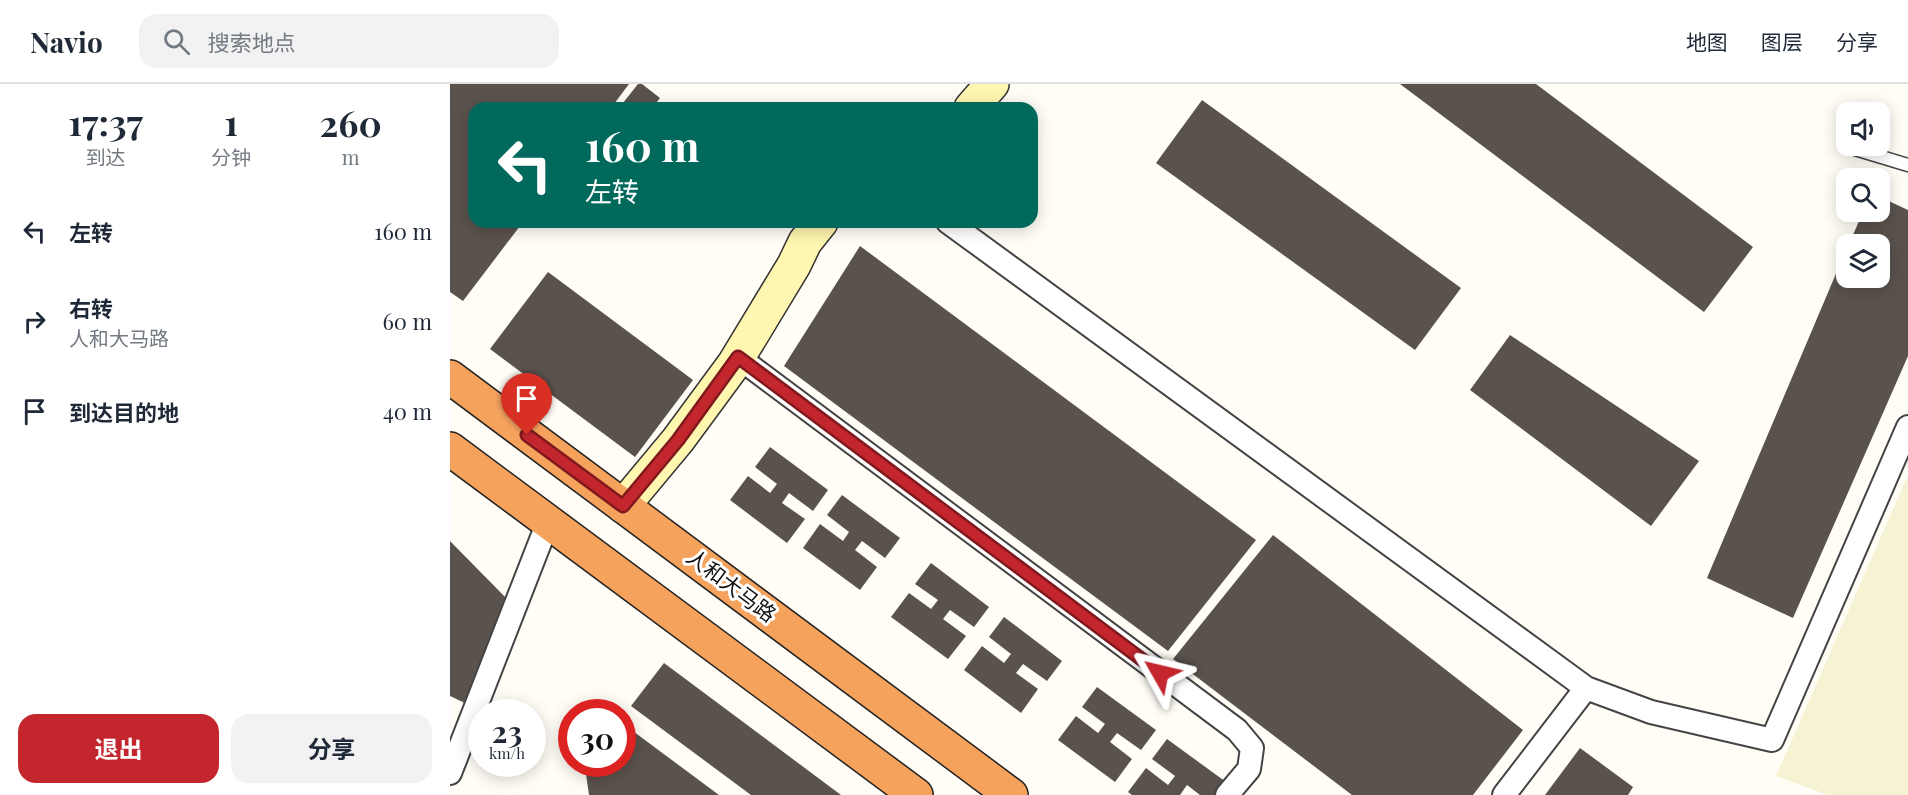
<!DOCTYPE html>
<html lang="zh">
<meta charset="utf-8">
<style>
body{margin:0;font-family:"Playfair Display","Noto Sans SC",serif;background:#f2f2f3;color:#1f2937;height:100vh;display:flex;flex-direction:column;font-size:22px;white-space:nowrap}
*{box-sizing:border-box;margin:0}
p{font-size:20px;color:#747a83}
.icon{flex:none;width:33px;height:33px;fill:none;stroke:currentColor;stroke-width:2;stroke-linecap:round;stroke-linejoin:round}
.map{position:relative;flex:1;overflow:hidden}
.panel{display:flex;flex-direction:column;background:#fff;width:450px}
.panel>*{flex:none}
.guide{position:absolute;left:18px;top:18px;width:570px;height:126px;border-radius:18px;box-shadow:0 3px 15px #0003;background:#00695c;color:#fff;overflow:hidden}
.controls{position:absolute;left:1386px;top:18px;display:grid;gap:12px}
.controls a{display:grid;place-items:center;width:54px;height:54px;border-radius:12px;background:#fff;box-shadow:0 3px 15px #0003;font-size:30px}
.speed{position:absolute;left:18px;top:615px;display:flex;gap:12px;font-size:30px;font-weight:700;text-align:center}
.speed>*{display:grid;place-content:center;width:78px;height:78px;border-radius:50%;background:#fff;box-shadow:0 3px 15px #0003;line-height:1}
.speed small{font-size:15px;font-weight:400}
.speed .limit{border:9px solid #d22;background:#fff;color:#111}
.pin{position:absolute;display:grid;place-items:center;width:51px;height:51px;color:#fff;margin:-62px -26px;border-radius:50% 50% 50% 0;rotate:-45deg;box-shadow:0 0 6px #0007}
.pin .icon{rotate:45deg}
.me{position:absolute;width:66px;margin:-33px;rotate:307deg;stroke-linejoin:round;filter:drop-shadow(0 0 4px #0008)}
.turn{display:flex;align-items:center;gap:21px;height:126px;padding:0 18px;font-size:27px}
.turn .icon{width:78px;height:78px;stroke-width:2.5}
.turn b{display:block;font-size:42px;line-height:51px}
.eta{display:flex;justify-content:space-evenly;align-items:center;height:102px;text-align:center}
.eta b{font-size:36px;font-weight:700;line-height:42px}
.cta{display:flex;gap:12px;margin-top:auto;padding:12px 18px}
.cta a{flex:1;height:69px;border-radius:18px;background:#c4262e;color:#fff;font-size:24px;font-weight:700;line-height:69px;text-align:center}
.cta a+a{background:#f2f2f3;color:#1f2937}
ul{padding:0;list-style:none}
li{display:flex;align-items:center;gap:18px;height:90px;padding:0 18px}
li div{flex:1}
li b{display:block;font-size:22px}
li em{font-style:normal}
header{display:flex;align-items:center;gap:36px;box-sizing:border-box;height:84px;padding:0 30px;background:#fff;border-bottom:2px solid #e0e1e3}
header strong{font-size:28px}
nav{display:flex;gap:33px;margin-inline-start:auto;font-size:21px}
.search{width:420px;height:54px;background:#f2f2f3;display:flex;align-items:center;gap:15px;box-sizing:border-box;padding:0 21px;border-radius:18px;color:#747a83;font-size:22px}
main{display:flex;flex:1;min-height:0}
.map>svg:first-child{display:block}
.farmland{fill:#f6f3d4}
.building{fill:#5a524d}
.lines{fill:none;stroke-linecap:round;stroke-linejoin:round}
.lane-casing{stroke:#444;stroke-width:15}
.street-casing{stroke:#444;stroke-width:26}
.secondary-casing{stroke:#333;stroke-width:36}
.highway-casing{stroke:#222;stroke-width:36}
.lane{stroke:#fff;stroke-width:12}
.street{stroke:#fff;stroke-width:22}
.secondary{stroke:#fff6b0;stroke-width:33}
.highway{stroke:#f5a25d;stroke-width:33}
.route-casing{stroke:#7f191e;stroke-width:15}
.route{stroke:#c4262e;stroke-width:10}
.labels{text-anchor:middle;stroke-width:6;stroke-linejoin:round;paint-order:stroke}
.street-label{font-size:21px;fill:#111;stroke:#fff}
</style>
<header>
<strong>Navio</strong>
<div class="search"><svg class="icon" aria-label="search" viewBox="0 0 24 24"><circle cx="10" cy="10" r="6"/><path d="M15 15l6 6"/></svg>搜索地点</div>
<nav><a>地图</a><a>图层</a><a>分享</a></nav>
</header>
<main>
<section class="panel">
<div class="eta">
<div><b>17:37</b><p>到达</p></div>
<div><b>1</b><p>分钟</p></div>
<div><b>260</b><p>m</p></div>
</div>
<ul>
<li><svg class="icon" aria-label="left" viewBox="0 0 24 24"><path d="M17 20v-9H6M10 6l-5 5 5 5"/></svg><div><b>左转</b></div><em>160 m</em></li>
<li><svg class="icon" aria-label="right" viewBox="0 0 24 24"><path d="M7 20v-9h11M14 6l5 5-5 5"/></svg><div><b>右转</b><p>人和大马路</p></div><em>60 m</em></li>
<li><svg class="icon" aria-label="arrive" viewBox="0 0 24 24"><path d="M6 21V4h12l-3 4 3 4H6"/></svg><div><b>到达目的地</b></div><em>40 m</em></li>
</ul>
<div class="cta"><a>退出</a><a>分享</a></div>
</section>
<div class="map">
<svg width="1458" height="711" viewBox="0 0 1458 711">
<rect width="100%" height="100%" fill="#fffdf5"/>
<path class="farmland" d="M 1458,391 L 1458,711 L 1378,711 L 1326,692 Z"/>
<path class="building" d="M 0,0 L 179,0 L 161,24 L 24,24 L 24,138 L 73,138 L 13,217 L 0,208 Z
M 188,0 L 192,0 L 210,14 L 202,24 L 169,24 Z
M 950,0 L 1086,0 L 1303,163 L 1254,228 Z
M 752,16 L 1011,204 L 965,266 L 706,79 Z
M 1430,113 L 1458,126 L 1458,272 L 1343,534 L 1257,494 L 1396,166 L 1396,194 L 1430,194 L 1430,160 L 1399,160 L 1413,128 L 1430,128 Z
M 410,162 L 806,456 L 718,567 L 334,282 Z
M 98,188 L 243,296 L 185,373 L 40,265 Z
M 1060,251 L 1249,377 L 1201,442 L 1020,306 Z
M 320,363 L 378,406 L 363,427 L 339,409 L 332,419 L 355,435 L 337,459 L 280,416 L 298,392 L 320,409 L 327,400 L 305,383 Z
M 392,411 L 450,454 L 435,474 L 412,457 L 405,466 L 427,483 L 410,506 L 353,464 L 370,440 L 393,457 L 399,448 L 377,431 Z
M 823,451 L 1073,646 L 1023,711 L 902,711 L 723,575 Z
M 0,457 L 59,517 L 17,620 L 0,612 Z
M 481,479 L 539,523 L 524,543 L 500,526 L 493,535 L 516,552 L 498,575 L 441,533 L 459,509 L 481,525 L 488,516 L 465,500 Z
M 554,533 L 612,577 L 597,597 L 573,580 L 566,589 L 588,605 L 571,629 L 514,586 L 532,562 L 554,579 L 561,570 L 539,553 Z
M 214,579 L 391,711 L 301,711 L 181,622 Z
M 647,603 L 706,646 L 691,666 L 667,649 L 660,658 L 682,675 L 665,698 L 608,656 L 626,632 L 648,649 L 655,640 L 632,623 Z
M 172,639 L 269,711 L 139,711 L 135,683 L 138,680 L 172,680 Z
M 717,655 L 776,698 L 766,711 L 750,711 L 737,701 L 730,711 L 682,711 L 678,708 L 696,684 L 718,701 L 725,692 L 702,675 Z
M 1130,664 L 1183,703 L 1178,711 L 1095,711 Z"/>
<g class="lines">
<defs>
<path id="lane" d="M 1405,65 L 1458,81"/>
<path id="street" d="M 498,138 L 1136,604 L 1201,628 L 1322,656 L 1458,343
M 288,273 L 787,646 L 802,664 L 799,685 L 777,711
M 0,689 L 98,438
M 1054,711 L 1136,604"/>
<path id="secondary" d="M 521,24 L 542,0
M 173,422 L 228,356 L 284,280 L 344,181 L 355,158 L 371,138"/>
<path id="highway" d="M 0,293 L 561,711
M 0,365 L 466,711"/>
</defs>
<use href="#lane" class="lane-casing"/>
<use href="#street" class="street-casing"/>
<use href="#secondary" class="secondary-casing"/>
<use href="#highway" class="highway-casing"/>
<use href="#lane" class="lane"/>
<use href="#street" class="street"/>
<use href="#secondary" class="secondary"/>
<use href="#highway" class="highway"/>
</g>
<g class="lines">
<defs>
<path id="route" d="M 77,351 L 173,422 L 228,356 L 288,273 L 710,589"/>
</defs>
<use href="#route" class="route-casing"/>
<use href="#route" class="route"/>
</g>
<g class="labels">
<g class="street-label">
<text transform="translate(281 502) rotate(37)" y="7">人和大马路</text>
</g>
</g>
</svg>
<div class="controls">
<a><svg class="icon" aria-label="sound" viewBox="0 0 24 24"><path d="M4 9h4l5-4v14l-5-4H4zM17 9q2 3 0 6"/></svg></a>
<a><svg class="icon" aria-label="search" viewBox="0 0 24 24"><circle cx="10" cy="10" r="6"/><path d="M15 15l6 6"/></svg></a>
<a><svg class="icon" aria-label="layers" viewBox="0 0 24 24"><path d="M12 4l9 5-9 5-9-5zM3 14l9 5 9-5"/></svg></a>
</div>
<div class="speed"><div>23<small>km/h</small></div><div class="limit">30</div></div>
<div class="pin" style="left:77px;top:351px;background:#d93025"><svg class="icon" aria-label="arrive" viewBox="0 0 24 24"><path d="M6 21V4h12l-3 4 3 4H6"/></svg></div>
<svg class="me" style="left:710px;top:589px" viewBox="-20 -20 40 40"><path d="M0-17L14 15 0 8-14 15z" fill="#c4262e" stroke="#fff" stroke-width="4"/></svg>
<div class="guide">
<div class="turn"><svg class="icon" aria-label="left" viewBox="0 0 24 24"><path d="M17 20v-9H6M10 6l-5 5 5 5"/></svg><div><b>160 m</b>左转</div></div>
</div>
</div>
</main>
